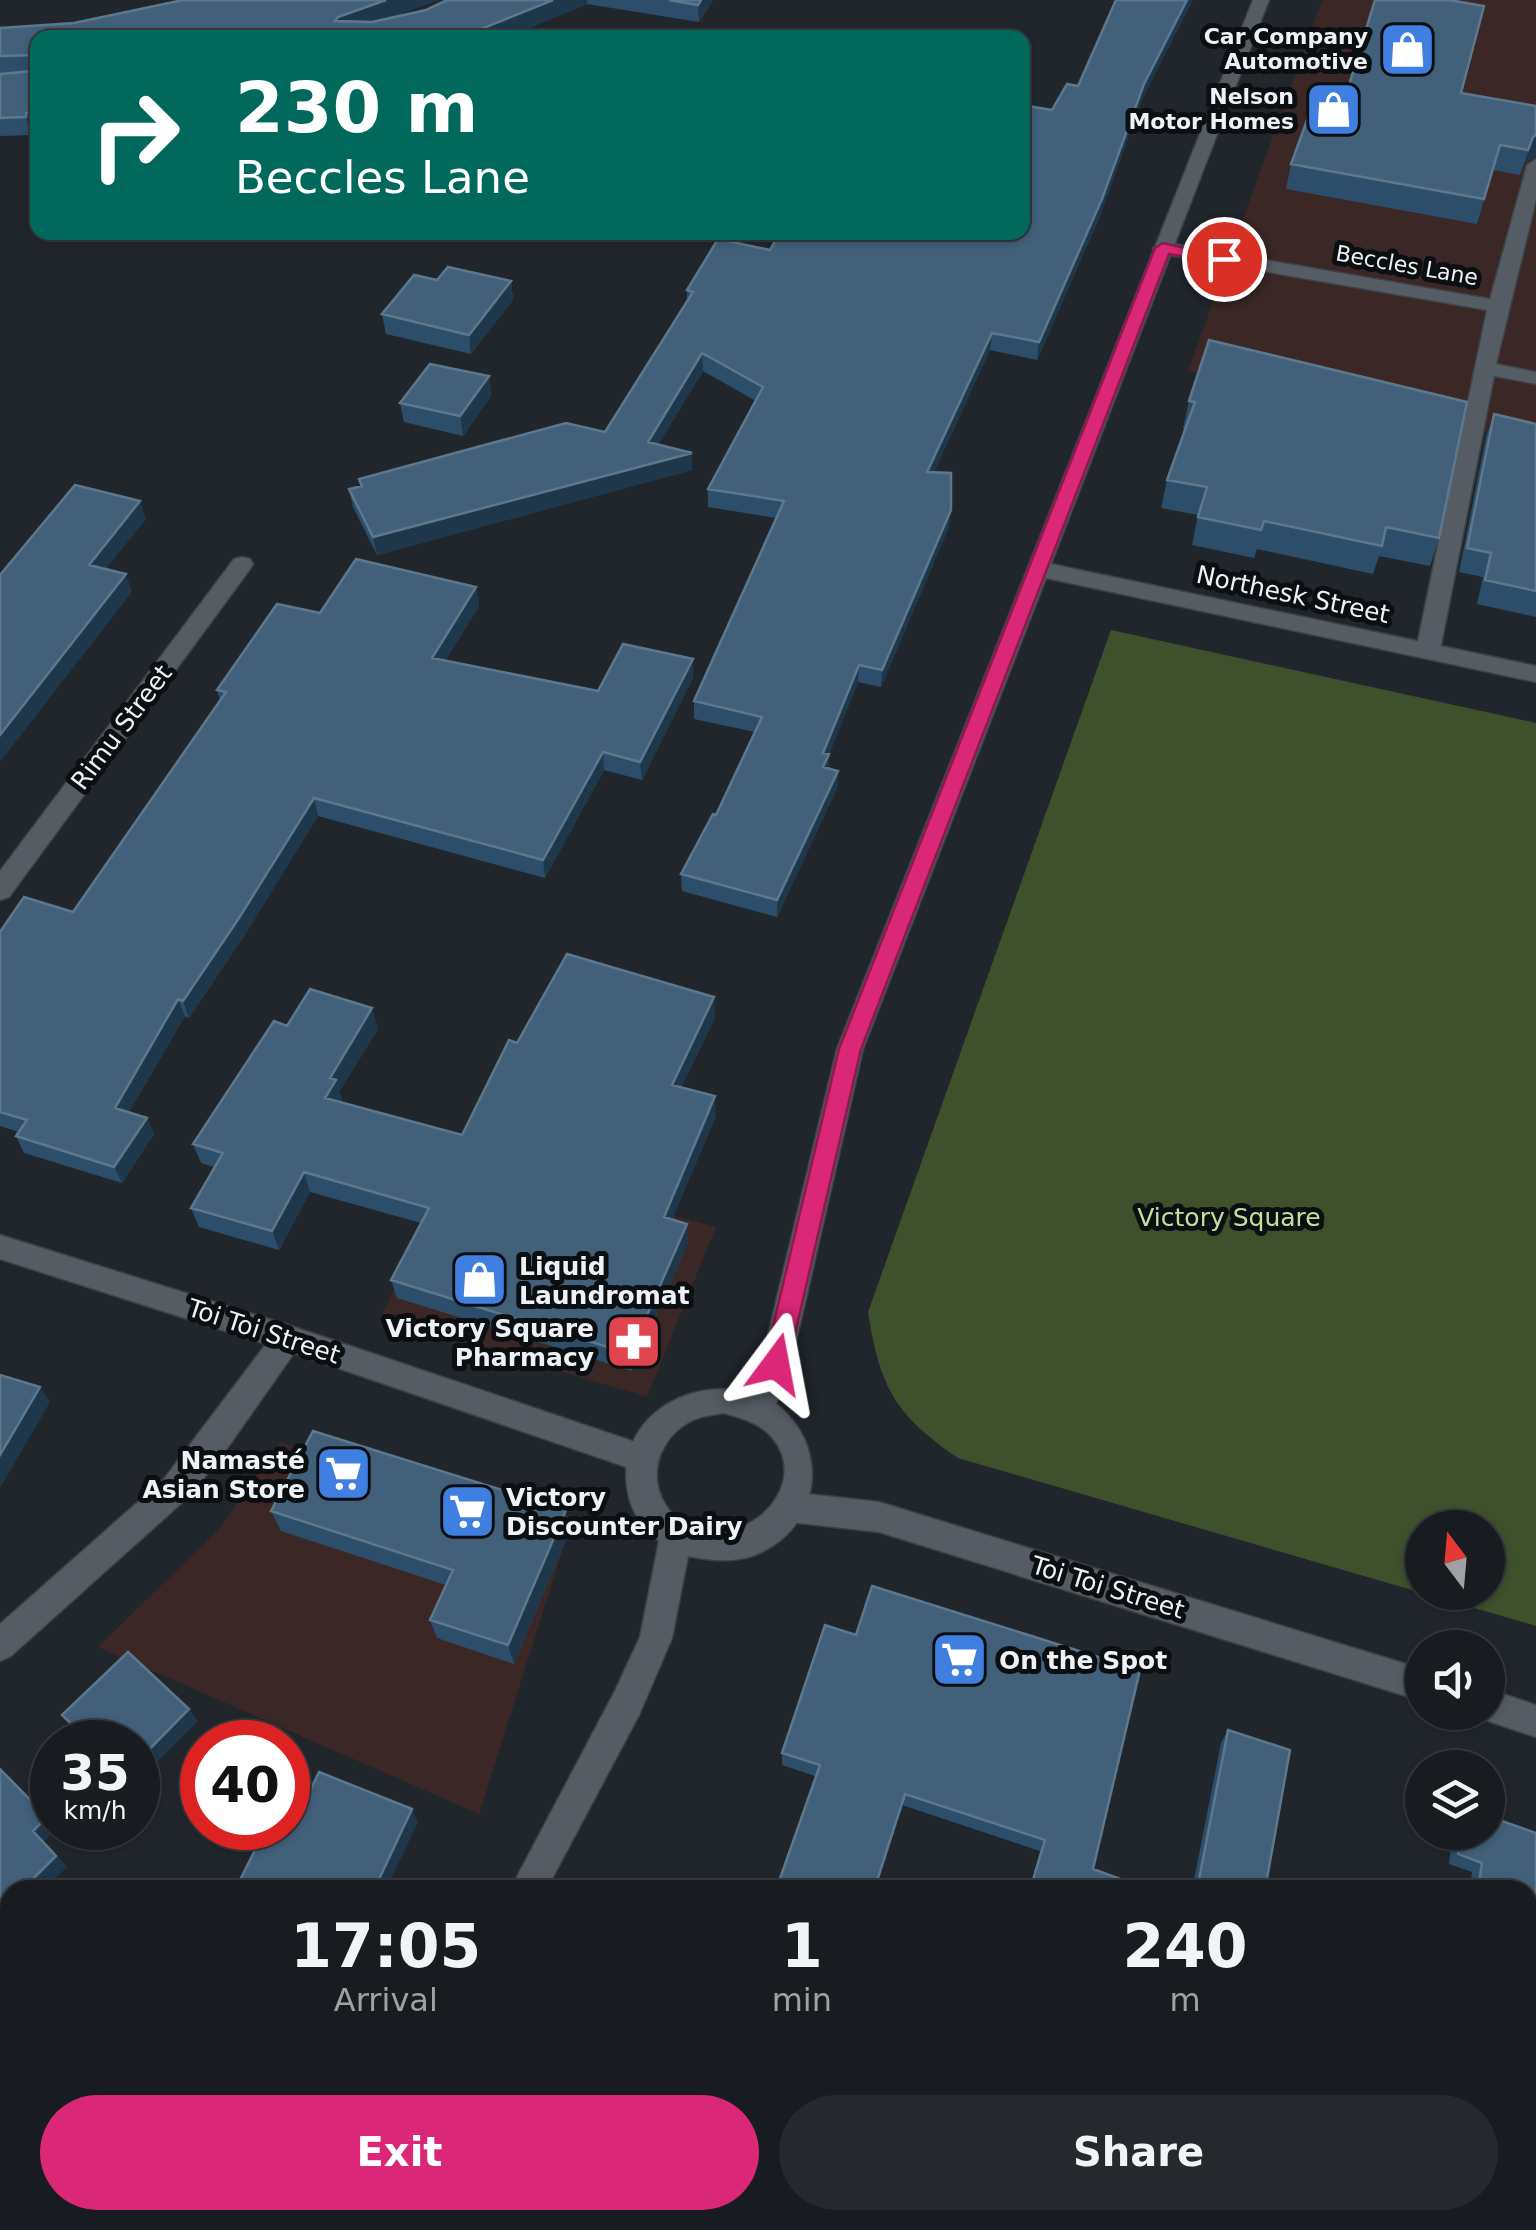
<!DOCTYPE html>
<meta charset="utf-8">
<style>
body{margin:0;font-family:"DejaVu Sans",sans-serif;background:#25292e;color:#f1f3f6;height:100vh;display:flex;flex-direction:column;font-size:38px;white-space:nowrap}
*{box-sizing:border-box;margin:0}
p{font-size:32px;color:#9fa1a5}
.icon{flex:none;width:55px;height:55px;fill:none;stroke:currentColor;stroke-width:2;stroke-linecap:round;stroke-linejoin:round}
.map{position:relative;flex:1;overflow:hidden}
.side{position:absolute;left:0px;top:1880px;width:1538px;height:350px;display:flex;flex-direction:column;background:#181c21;border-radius:30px 30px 0 0;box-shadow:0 2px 8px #0004,0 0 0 2px #363a3f}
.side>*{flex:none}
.banner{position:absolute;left:30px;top:30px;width:1000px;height:210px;border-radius:20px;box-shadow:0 2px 8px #0004,0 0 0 2px #363a3f;background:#00695c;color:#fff;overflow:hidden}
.needle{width:65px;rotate:344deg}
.buttons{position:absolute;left:1405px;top:1510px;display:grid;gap:20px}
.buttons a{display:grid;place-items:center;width:100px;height:100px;border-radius:50%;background:#181c21;box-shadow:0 2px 8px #0004,0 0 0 2px #363a3f;font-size:50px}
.speed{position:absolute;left:30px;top:1720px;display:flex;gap:20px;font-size:50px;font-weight:700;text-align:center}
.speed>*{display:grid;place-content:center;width:130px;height:130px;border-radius:50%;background:#181c21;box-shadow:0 2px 8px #0004,0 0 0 2px #363a3f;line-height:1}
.speed small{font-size:25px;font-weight:400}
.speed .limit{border:15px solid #d22;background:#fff;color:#111}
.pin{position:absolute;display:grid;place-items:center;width:85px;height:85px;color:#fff;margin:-42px;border:5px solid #fff;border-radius:50%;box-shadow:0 2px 10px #0007}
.me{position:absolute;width:110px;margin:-55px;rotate:13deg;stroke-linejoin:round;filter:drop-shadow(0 0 8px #0008)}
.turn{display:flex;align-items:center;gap:35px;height:210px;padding:0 40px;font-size:45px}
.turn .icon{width:130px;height:130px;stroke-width:2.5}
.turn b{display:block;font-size:70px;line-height:85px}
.eta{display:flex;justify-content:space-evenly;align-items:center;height:170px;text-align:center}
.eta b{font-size:60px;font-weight:700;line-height:70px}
.button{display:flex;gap:20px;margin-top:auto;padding:20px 40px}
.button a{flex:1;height:115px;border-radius:60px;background:#db2777;color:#fff;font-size:40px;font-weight:700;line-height:115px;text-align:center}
.button a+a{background:#25292e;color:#f1f3f6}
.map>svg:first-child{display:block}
.commercial{fill:#3a2726}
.green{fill:#3f502c;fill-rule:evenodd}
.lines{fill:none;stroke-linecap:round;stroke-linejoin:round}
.service-casing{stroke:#3b4146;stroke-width:3}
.minor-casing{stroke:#3b4146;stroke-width:3}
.tertiary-casing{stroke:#3b4146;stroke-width:3}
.service{fill:#555c63;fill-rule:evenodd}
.minor{fill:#555c63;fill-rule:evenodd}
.tertiary{fill:#555c63;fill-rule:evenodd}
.wall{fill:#2d4e6a}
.shaded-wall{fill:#1f374b}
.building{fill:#42607a;stroke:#5d778d;stroke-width:2.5}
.route{fill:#db2777;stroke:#8e194d;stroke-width:2.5}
.labels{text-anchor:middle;stroke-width:10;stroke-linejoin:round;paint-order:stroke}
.far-poi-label{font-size:22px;font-weight:bold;fill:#eef2f6;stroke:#0c0f11;text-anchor:end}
.far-street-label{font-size:22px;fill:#eef2f6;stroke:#0c0f11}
.street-label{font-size:25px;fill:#eef2f6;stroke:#0c0f11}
.park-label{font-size:25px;fill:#c0e19c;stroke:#0c0f11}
.poi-label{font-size:25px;font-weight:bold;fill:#eef2f6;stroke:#0c0f11;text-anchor:start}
</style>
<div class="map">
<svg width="1536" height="2230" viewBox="0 0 1536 2230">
<rect width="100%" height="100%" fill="#20262c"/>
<path class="commercial" d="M 1322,0 L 1536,0 L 1536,442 L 1188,371 Z
M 582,1190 L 716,1227 L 647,1397 L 380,1318 L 429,1220 Z
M 280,1442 L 569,1530 L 479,1814 L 98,1647 L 219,1529 Z"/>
<path class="green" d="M 1111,630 L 1536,723 L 1536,1626 L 958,1458 C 894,1414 880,1387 868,1312 ZM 1422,1528 L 1488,1528 L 1488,1592 L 1422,1592 Z"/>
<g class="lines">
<defs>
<path id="service" d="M 1536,159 L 1536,200 L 1496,364 L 1536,372 L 1536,384 L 1494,376 L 1440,650 L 1428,658 L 1416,650 L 1487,310 L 1163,254 L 1153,248 L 1163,242 L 1490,299 L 1527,165 Z"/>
<path id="minor" d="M 242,557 L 250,559 L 253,564 L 250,569 L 9,897 L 0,900 L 0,871 L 234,559 Z
M 0,1235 L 288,1325 L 641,1444 L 652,1448 L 656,1458 L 652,1468 L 641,1472 L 294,1353 L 219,1460 L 186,1499 L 11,1656 L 0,1661 L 0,1624 L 164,1479 L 266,1344 L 0,1259 Z
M 790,1492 L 879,1502 L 1422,1669 L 1422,1701 L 879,1532 L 790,1522 L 779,1517 L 774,1507 L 779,1497 Z
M 1488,1689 L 1536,1705 L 1536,1737 L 1476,1717 L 1475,1712 L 1488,1712 Z"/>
<path id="tertiary" d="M 1253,0 L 1269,0 L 1051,564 L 1536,666 L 1536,682 L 1046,578 L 863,1049 L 791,1364 L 776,1404 C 828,1444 823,1520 764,1551 C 739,1564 713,1561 688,1556 L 672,1638 L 639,1715 L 546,1890 L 510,1890 L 615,1691 L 640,1637 L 659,1541 C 645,1532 633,1514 629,1497 C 611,1423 684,1375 750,1393 L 761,1364 L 837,1049 ZM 723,1413 C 741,1418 758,1422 771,1436 C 810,1480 758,1539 709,1530 C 693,1528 679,1523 669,1510 C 645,1479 658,1437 693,1420 C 702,1416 714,1415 723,1413 Z
M 370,2220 L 408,2220 L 404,2230 L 366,2230 Z"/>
</defs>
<use href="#service" class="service-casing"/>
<use href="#minor" class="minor-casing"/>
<use href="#tertiary" class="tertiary-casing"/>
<use href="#service" class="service"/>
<use href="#minor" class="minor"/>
<use href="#tertiary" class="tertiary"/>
</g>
<path class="wall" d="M 183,0 L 438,0 L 383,20 L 426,10 L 447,0 L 713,0 L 699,22 L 587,4 L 505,38 L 38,38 L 38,131 L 32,131 L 31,135 L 0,136 L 0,28 L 74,23 Z
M 1461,93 L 1536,156 L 1525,162 L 1520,175 L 1493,170 L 1477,224 L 1286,189 L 1291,164 L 1346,95 Z
M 1141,102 L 1100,216 L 1037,360 L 990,350 L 934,472 L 949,527 L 881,687 L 858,682 L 829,754 L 828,769 L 838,771 L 837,788 L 777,917 L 682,891 L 681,874 L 716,815 L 755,732 L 694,719 L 694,701 L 776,518 L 708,507 L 708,489 L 756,401 L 703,371 L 658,445 L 692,470 L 377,555 L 353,507 L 349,489 L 360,486 L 359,479 L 605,432 L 687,301 L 687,290 L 770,250 L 1022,232 L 1052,110 Z
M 437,280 L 511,281 L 513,300 L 471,354 L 386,334 L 382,314 Z
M 1209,340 L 1439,538 L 1430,566 L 1379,556 L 1373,574 L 1257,549 L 1254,558 L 1192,545 L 1198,515 L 1161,508 L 1167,480 L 1185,429 L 1183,429 L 1189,401 Z
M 489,376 L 491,396 L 463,436 L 404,422 L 400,403 Z
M 1494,414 L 1536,424 L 1536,617 L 1477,604 L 1483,577 L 1459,572 L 1486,437 Z
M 476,587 L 479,606 L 445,661 L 598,691 L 693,678 L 642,780 L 604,770 L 545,878 L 318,816 L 244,936 L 189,1018 L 185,1016 L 129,1112 L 147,1118 L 154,1134 L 122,1183 L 24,1153 L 16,1136 L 19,1132 L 0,1126 L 0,932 L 73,912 L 220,700 L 217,690 L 320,613 Z
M 715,1018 L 681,1087 L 716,1116 L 672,1219 L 688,1243 L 632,1371 L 397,1298 L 391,1280 L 421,1223 L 310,1192 L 279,1250 L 199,1227 L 191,1208 L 214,1167 L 201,1163 L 193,1144 L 287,1026 L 378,1029 L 339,1092 L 342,1100 L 340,1102 L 462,1135 L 517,1043 Z
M 271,1511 L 570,1530 L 514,1664 L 437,1638 L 430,1620 L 446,1585 L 281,1531 Z
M 825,1625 L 1093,1869 L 1150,1890 L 1029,1890 L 1040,1851 L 782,1765 L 782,1753 Z
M 1228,1730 L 1265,1890 L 1192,1890 L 1221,1743 Z
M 1488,1816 L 1536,1833 L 1536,2021 L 1535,2031 L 1536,2031 L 1536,2104 L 1528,2102 L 1528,1890 L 1470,1890 L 1472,1872 L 1449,1864 L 1453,1832 L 1488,1832 Z
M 685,2220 L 820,2220 L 826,2230 L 703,2230 Z
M 1086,2220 L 1290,2220 L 1288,2230 L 1084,2230 Z
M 1377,2220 L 1528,2220 L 1536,2230 L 1375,2230 Z"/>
<path class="shaded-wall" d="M 386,0 L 438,0 L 341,34 L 335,21 L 338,17 Z
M 553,0 L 587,0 L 587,4 L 505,38 L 459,38 Z
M 701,0 L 713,0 L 699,22 L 698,5 Z
M 1187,0 L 1193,0 L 1141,102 L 1100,216 L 1037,360 L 1039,342 L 1144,84 Z
M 38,112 L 38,131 L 32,131 L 31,135 L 26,117 L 26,113 Z
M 1536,135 L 1536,156 L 1525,162 L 1520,175 L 1533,137 Z
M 511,281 L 513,300 L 471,354 L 469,335 Z
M 992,333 L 990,350 L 926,490 L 927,472 Z
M 702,353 L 703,371 L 649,460 L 648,442 Z
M 489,376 L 491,396 L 463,436 L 460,416 Z
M 692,453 L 692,470 L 377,555 L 373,537 Z
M 140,501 L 146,519 L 95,583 L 89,565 Z
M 951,510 L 949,527 L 881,687 L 882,670 Z
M 126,574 L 132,592 L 0,762 L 0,735 Z
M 476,587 L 479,606 L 435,677 L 432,658 Z
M 693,659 L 693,678 L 642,780 L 640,762 Z
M 859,665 L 858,682 L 828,757 L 829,754 L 828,772 L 822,785 L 823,753 Z
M 603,752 L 604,770 L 545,878 L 543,860 Z
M 838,771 L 837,788 L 777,917 L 777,900 Z
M 314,798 L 318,816 L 244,936 L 189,1018 L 183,1001 Z
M 714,997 L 715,1018 L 673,1104 L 672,1085 Z
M 178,999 L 185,1016 L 122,1124 L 115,1108 Z
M 372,1008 L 378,1029 L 339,1092 L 342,1100 L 331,1118 L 325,1098 L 330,1078 Z
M 715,1096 L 716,1116 L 665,1236 L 664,1217 Z
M 147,1118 L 154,1134 L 122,1183 L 114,1167 Z
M 304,1172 L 310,1192 L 279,1250 L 272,1231 Z
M 687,1224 L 688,1243 L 632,1371 L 630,1354 Z
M 40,1387 L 50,1402 L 0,1488 L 0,1455 Z
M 566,1510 L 570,1530 L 514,1664 L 508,1645 Z
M 189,1709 L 198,1721 L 138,1781 L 138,1761 Z
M 0,1769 L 52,1822 L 52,1828 L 58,1828 L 44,1841 L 67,1867 L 43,1890 L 22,1890 L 33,1831 Z
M 905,1794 L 903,1805 L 876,1890 L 874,1890 Z
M 412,1809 L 418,1822 L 386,1890 L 374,1890 Z
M 10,1902 L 10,1923 L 1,1932 L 0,1912 Z
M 210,2220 L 223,2220 L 218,2230 L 205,2230 Z"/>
<path class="building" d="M 183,0 L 386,0 L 338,17 L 335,21 L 372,22 L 426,10 L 447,0 L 553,0 L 459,38 L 38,38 L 38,112 L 26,113 L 26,117 L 0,118 L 0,74 L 33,71 L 35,55 L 0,56 L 0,28 L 74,23 Z
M 669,0 L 701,0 L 698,5 Z
M 1116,0 L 1187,0 L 1144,84 L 1102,199 L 1039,342 L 992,333 L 927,472 L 951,473 L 951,510 L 882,670 L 859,665 L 823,753 L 829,754 L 823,767 L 838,771 L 777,900 L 681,874 L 713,814 L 716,815 L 762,717 L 694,701 L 784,501 L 708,489 L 763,387 L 702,353 L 648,442 L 692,453 L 373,537 L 349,489 L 362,486 L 359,479 L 566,423 L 605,432 L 693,292 L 687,290 L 718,239 L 770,250 L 780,232 L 1022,232 L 1022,105 L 1052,110 L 1067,84 L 1078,86 Z
M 1375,0 L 1449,0 L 1484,6 L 1461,93 L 1536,106 L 1536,135 L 1533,137 L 1528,150 L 1500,145 L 1484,199 L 1291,164 L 1318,90 L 1346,95 Z
M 448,267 L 511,281 L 469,335 L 382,314 L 414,275 L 437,280 Z
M 1209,340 L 1467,402 L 1439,538 L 1386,527 L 1382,546 L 1264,521 L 1261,530 L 1198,517 L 1207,487 L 1167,480 L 1195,402 L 1189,401 Z
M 430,364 L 489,376 L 460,416 L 400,403 Z
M 1494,414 L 1536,424 L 1536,591 L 1485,580 L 1491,553 L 1467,548 Z
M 75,485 L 140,501 L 89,565 L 126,574 L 0,735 L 0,575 Z
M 356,559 L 476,587 L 432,658 L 598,691 L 623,644 L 693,659 L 640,762 L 603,752 L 543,860 L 314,798 L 239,918 L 183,1001 L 178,999 L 115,1108 L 147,1118 L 114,1167 L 16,1136 L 27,1120 L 0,1112 L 0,932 L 24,897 L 73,912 L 226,692 L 217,690 L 277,604 L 320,613 Z
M 567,954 L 714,997 L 672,1085 L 715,1096 L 664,1217 L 687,1224 L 630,1354 L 391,1280 L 429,1208 L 304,1172 L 272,1231 L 191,1208 L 223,1153 L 193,1144 L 274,1021 L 287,1026 L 310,989 L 372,1008 L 330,1078 L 336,1080 L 325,1098 L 462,1135 L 509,1040 L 517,1043 Z
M 0,1375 L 40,1387 L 0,1455 Z
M 313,1431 L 566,1510 L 508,1645 L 430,1620 L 453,1570 L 271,1511 Z
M 872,1586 L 1140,1670 L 1093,1869 L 1150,1890 L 1030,1890 L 1045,1840 L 905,1794 L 874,1890 L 776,1890 L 820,1765 L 782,1753 L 825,1625 L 856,1635 Z
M 128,1652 L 189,1709 L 138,1761 L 138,1742 L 90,1742 L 62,1715 Z
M 1228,1730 L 1290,1750 L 1265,1890 L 1197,1890 Z
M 0,1769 L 47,1817 L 33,1831 L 56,1856 L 22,1890 L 10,1890 L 10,1902 L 0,1912 Z
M 319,1772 L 412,1809 L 374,1890 L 235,1890 L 266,1828 L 288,1828 L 288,1803 L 301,1809 Z
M 1488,1816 L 1536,1833 L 1536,2021 L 1535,2031 L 1536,2031 L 1536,2095 L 1528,2092 L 1528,1890 L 1478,1890 L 1482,1863 L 1458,1854 L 1461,1832 L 1488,1832 Z
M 10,2108 L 10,2220 L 210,2220 L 205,2230 L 19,2230 L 0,2217 L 0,2124 Z
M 1528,2207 L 1536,2210 L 1536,2230 L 1384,2230 L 1386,2220 L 1528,2220 Z
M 694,2220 L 820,2220 L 828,2223 L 826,2230 L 712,2230 Z
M 1092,2220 L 1290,2220 L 1288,2230 L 1090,2230 Z"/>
<path class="route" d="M 1163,243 L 1232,259 L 1224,264 L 1169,254 L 861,1049 L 788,1364 L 785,1372 L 776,1375 L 767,1372 L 764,1364 L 839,1049 L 1155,248 Z"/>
<defs>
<symbol id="shop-square" viewBox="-11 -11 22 22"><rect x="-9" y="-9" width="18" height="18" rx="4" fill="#3f7fe0" stroke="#0c0f11"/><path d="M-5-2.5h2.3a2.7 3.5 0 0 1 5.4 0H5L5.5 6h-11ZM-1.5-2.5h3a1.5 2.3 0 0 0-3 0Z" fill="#fff"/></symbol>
<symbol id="pharmacy-square" viewBox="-11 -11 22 22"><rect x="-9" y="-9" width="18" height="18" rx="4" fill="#e0444e" stroke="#0c0f11"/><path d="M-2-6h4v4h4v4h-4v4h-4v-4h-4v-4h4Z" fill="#fff"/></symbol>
<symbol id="supermarket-square" viewBox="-11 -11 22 22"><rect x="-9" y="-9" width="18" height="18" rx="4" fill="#3f7fe0" stroke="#0c0f11"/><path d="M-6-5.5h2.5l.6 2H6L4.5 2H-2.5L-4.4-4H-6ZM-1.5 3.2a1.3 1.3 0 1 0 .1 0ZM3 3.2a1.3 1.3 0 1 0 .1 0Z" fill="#fff"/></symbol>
</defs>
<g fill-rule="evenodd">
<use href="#shop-square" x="1376" y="18" width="63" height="63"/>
<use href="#shop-square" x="1302" y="78" width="63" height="63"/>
<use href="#shop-square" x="448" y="1248" width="63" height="63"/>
<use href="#pharmacy-square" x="602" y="1310" width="63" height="63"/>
<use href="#supermarket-square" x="312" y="1442" width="63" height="63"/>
<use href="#supermarket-square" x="436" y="1480" width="63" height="63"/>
<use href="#supermarket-square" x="928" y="1628" width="63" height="63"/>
</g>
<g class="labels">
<g class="far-poi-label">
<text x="1368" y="44">Car Company<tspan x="1368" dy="25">Automotive</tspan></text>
<text x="1294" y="104">Nelson<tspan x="1294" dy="25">Motor Homes</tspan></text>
</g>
<g class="far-street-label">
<text transform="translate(1407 265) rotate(10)" y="8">Beccles Lane</text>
</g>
<g class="street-label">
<text transform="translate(1293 594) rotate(12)" y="9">Northesk Street</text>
<text transform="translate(121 727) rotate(-53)" y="9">Rimu Street</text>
<text transform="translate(264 1331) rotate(18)" y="9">Toi Toi Street</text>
<text transform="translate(1108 1587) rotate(17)" y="9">Toi Toi Street</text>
</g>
<g class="park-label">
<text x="1229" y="1226">Victory Square</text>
</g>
<g class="poi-label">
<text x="519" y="1275">Liquid<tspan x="519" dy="29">Laundromat</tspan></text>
<text x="594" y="1337" text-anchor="end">Victory Square<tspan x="594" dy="29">Pharmacy</tspan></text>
<text x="305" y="1469" text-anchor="end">Namasté<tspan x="305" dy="29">Asian Store</tspan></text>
<text x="506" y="1506">Victory<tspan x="506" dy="29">Discounter Dairy</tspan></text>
<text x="999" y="1669">On the Spot</text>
</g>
</g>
</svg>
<div class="buttons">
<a><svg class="needle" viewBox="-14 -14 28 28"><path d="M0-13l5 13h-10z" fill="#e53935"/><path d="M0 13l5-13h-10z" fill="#9fa1a5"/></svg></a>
<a><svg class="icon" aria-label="sound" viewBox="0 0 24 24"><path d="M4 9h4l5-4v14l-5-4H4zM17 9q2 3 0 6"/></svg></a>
<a><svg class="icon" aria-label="layers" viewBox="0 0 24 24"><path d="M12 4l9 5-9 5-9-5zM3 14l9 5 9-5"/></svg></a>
</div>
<div class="speed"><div>35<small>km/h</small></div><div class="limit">40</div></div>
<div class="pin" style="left:1224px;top:259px;background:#d93025"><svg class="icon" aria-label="arrive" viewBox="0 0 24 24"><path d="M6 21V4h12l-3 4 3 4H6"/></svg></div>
<svg class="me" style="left:776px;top:1364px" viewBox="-20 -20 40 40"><path d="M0-17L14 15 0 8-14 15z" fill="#db2777" stroke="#fff" stroke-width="4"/></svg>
<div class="banner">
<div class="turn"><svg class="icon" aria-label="right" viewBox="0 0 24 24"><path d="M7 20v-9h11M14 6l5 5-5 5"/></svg><div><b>230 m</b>Beccles Lane</div></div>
</div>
<section class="side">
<div class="eta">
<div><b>17:05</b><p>Arrival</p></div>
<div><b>1</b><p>min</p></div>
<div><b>240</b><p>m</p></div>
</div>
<div class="button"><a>Exit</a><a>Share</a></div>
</section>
</div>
